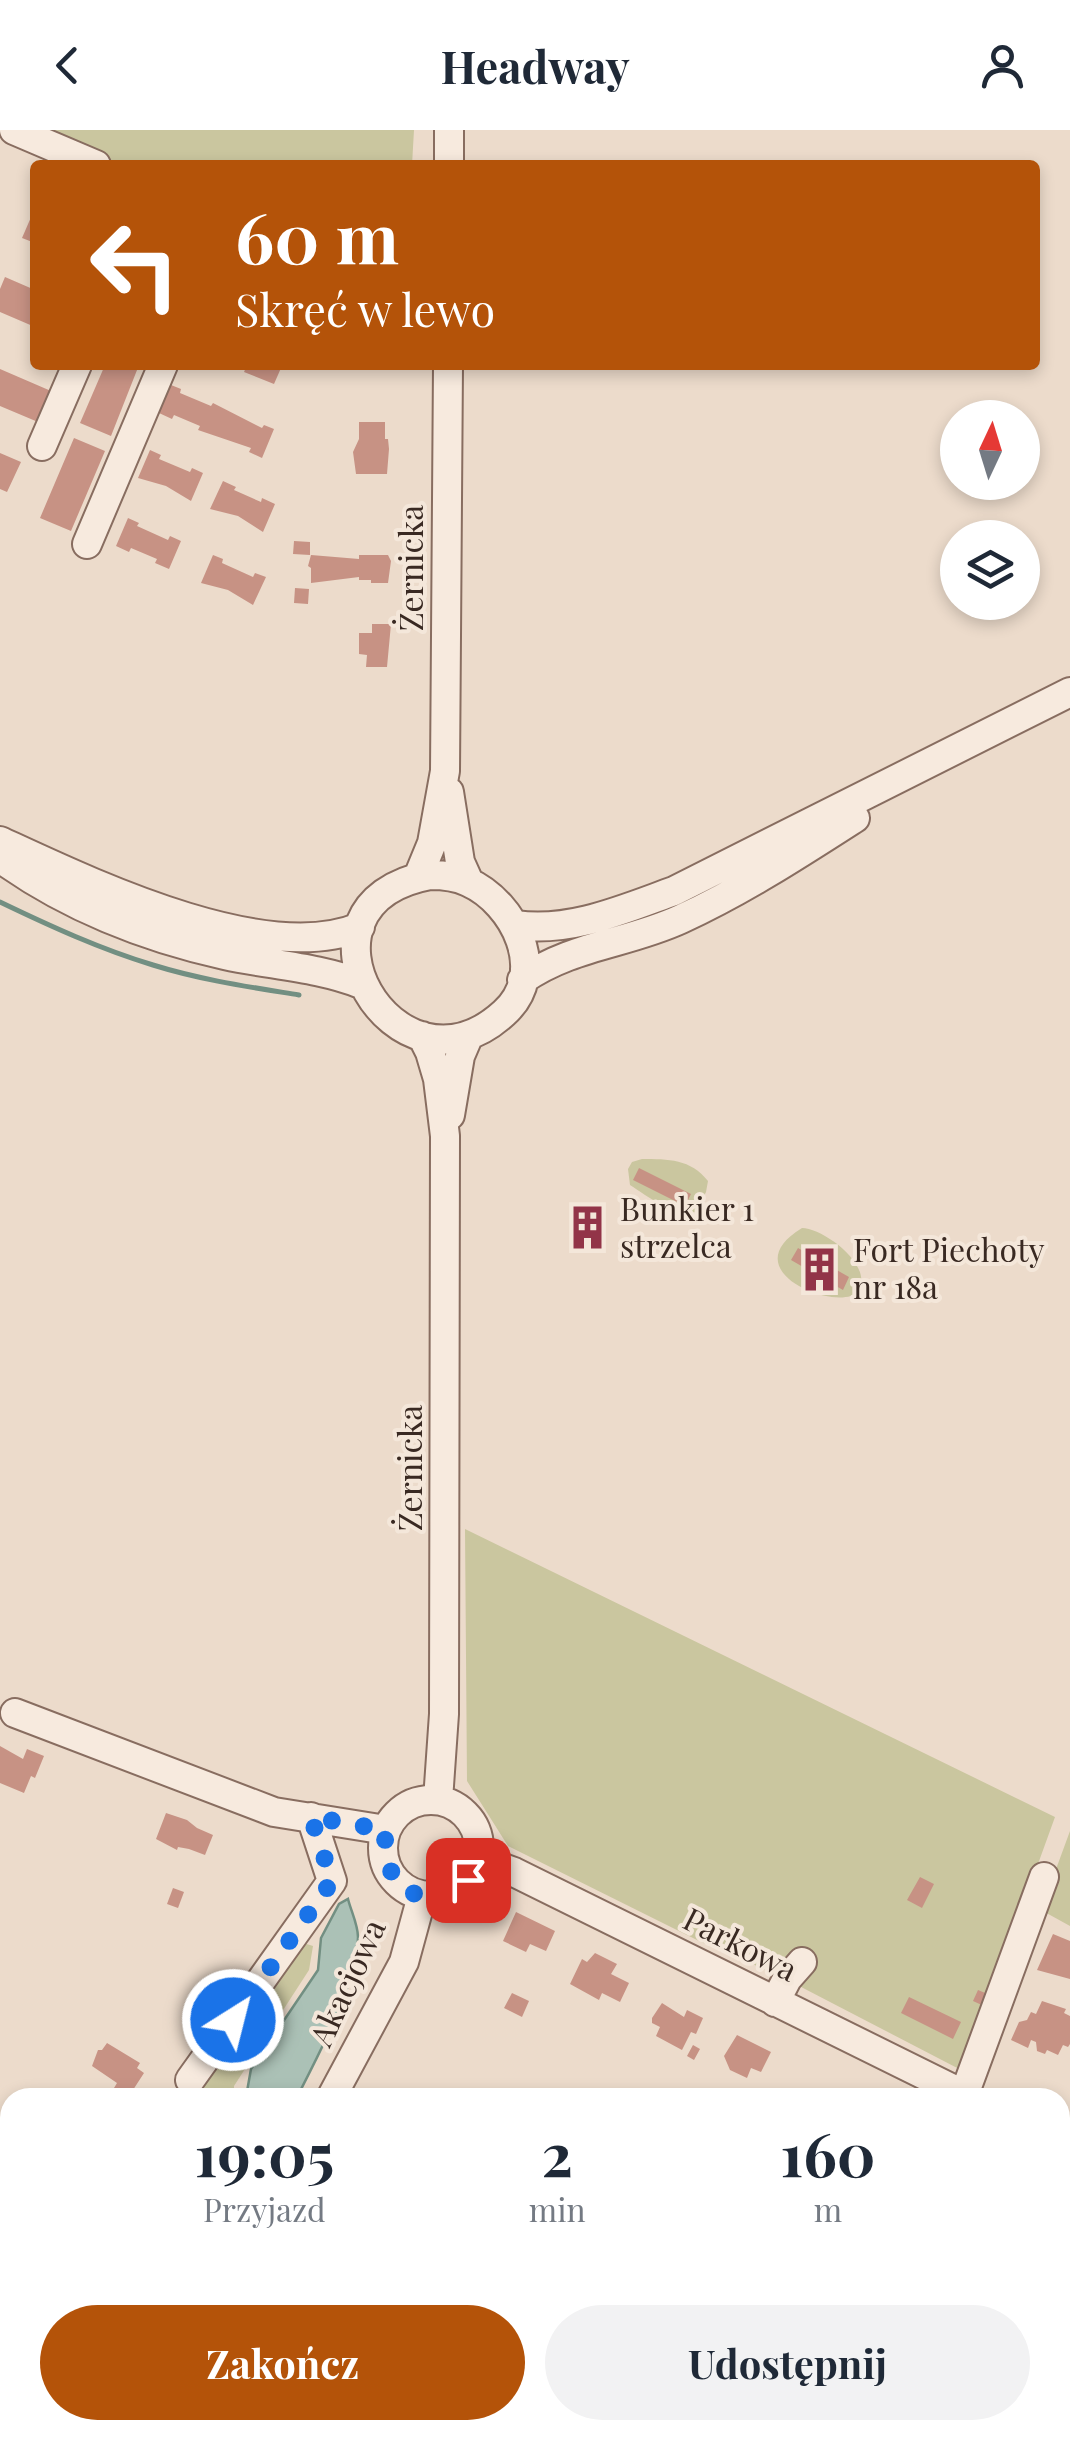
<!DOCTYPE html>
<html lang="pl">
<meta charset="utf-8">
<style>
body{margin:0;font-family:"Playfair Display",serif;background:#f2f2f3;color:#1f2937;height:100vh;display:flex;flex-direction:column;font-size:38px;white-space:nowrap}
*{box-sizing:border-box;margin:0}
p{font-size:32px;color:#747a83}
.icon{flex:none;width:55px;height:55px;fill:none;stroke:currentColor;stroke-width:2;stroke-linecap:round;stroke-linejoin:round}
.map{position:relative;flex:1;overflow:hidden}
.side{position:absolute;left:0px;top:1958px;width:1070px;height:352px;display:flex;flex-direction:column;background:#fff;border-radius:30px 30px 0 0;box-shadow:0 5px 15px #0003}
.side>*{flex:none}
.banner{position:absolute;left:30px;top:30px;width:1010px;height:210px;border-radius:10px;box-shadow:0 5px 15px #0003;background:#b45309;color:#fff;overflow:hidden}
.needle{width:65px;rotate:4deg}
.fabs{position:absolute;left:940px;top:270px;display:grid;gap:20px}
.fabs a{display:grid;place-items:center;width:100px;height:100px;border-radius:50%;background:#fff;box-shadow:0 5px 15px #0003;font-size:50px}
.pin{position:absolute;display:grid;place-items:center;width:85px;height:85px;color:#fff;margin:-42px;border-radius:20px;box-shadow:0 5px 15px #0006}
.me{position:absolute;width:110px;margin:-55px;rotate:36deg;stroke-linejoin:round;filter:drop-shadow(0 0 8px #0008)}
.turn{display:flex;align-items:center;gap:35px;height:210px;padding:0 40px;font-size:45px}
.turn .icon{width:130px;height:130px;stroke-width:2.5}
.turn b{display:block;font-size:70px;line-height:85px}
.eta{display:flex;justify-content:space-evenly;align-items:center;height:170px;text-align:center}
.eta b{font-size:60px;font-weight:700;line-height:70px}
.button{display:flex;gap:20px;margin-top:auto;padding:20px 40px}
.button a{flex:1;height:115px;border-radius:60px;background:#b45309;color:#fff;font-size:40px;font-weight:700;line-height:115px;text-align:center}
.button a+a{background:#f2f2f3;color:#1f2937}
header{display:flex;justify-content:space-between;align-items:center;height:130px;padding:0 40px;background:#fff;font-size:45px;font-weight:700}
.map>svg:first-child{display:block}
.green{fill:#cac69f}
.water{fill:#abc1b6;stroke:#728f82;stroke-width:2.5}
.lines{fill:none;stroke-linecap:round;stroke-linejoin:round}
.stream{stroke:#728f82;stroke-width:5}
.building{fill:#c79284}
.minor-casing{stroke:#886d60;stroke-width:32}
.minor{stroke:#f7eade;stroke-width:28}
.route{stroke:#1a73e8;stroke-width:18;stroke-dasharray:0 32.4}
.labels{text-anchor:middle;stroke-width:8;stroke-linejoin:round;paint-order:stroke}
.street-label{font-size:32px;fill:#392922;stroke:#f4e7da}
.poi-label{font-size:32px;fill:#392922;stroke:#f4e7da;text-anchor:start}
</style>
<header><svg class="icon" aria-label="back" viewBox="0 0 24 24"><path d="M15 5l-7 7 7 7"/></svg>Headway<svg class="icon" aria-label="person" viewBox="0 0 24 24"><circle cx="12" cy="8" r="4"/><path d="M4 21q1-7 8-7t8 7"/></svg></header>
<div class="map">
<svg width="1070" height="2309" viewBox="0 0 1070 2309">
<rect width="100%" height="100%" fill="#ecdbcb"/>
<path class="green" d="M 36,0 L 414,0 L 412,35 L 118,35 Z
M 642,1029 C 668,1029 691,1029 708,1051 L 706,1062 L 696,1082 C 670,1084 650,1068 630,1055 L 628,1039 L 632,1032 Z
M 802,1098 C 823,1098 875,1136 858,1161 C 842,1184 729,1142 802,1098 Z
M 465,1399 L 1055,1687 L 963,1941 L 778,1845 L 701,1812 L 508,1716 L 467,1651 Z
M 1070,1701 L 1070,1796 L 1041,1780 Z
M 297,1811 L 313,1816 L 309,1840 L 234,1956 L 234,1967 L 189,1968 Z
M 1070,2253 L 1070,2309 L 1048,2309 L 1051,2300 L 1060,2300 L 1060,2278 Z"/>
<path class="water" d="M 348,1769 C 351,1781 358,1795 358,1807 C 358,1851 317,1928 297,1967 L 246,1967 L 251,1939 L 318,1840 L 321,1808 L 339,1774 Z"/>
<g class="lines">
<path class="stream" d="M 0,772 C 50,796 100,819 153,835 C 201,850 250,857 299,865"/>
</g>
<path class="building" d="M 35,78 L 35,113 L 22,108 Z
M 5,147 L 35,160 L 35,197 L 0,182 L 0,159 Z
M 105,235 L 139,235 L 111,306 L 80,293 Z
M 247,235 L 276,235 L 281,238 L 274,254 L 244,242 Z
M 0,239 L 51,261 L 38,292 L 0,276 Z
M 171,255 L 181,259 L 180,263 L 211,276 L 213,273 L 262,298 L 264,295 L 274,299 L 262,328 L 249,322 L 251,318 L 198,300 L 200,296 L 174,285 L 172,289 L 159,283 Z
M 359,292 L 385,292 L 385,309 L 388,309 L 389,319 L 387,344 L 356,344 L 353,322 L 359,309 Z
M 74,308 L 105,321 L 71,401 L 40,388 Z
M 150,320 L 161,325 L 159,329 L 190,342 L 192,338 L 203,343 L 191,371 L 166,356 L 138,348 Z
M 0,323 L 21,332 L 7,362 L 0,359 Z
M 223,351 L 236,357 L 234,360 L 261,372 L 262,368 L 275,374 L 263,402 L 238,386 L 210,379 Z
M 128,388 L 139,393 L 137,396 L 168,410 L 170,406 L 181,411 L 169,439 L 155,433 L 157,429 L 131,418 L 129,422 L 116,416 Z
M 294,411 L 310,412 L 310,425 L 293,424 Z
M 213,425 L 223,429 L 222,433 L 253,447 L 255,443 L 266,447 L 253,475 L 228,460 L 201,453 Z
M 311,425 L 359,429 L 359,425 L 388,425 L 391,431 L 388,453 L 371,453 L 371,450 L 359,450 L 359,447 L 311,453 L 311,438 L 308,436 Z
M 295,458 L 309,459 L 308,474 L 294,473 Z
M 372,494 L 391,494 L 387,537 L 366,537 L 367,525 L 359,524 L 359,503 L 372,503 Z
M 639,1038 L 691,1064 L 685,1076 L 633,1050 Z
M 798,1118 L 849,1147 L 843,1160 L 791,1130 Z
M 0,1616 L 23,1629 L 27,1619 L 44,1626 L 35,1648 L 31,1646 L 24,1663 L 0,1653 Z
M 166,1683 L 187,1690 L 197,1698 L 213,1705 L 205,1725 L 189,1719 L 178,1717 L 177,1720 L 156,1709 Z
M 920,1747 L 934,1754 L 922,1778 L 907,1770 Z
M 173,1758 L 184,1762 L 178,1778 L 167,1774 Z
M 516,1782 L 555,1801 L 546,1821 L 530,1814 L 526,1822 L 503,1811 Z
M 1053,1804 L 1070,1811 L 1070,1849 L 1037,1840 Z
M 595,1823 L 617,1834 L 611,1844 L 629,1853 L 620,1872 L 602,1863 L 599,1870 L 570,1854 L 582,1829 L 587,1832 Z
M 978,1860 L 990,1865 L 986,1877 L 973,1871 Z
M 512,1863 L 529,1871 L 522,1887 L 504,1878 Z
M 909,1867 L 961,1892 L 953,1909 L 901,1883 Z
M 1042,1871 L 1066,1879 L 1064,1883 L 1070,1886 L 1070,1914 L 1068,1917 L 1063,1915 L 1058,1925 L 1047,1920 L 1045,1924 L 1037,1921 L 1036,1912 L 1031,1910 L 1028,1918 L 1011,1910 L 1019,1892 L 1027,1890 L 1031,1882 L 1036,1884 Z
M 662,1873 L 684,1887 L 687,1880 L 703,1888 L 696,1904 L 691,1902 L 682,1920 L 656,1906 L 660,1897 L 652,1893 L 652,1888 Z
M 737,1905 L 771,1922 L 761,1942 L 751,1938 L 747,1948 L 730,1940 L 724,1926 Z
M 107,1913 L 140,1933 L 137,1938 L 144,1943 L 133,1960 L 138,1964 L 136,1968 L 108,1968 L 117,1953 L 92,1936 L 98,1920 L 102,1920 Z
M 693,1915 L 700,1919 L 694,1930 L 687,1926 Z
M 872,1958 L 891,1968 L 856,1968 L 859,1960 L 869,1965 Z
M 7,2237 L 10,2257 L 6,2265 L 0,2261 L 0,2249 Z
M 987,2300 L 1009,2300 L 1005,2308 Z"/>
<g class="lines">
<defs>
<path id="minor" d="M 14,0 L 96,35
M 449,35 L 449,0
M 42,316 L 77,235
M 87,414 L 163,235
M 449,662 L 460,732 L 469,752
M 0,711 C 89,752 264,837 360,797
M 0,728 C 66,776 146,808 225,825 C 270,835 318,837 361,854
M 430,745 C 443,745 456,746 468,752 C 515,773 549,843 504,883 C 396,982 274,774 430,745 Z
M 418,747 L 432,713 L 445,641 L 448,235
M 516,795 C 570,803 624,779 674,761 L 1070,562
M 522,850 C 572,815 627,814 681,789 C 742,761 799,724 855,688
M 422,906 L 430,922 L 438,949 L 445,1006 L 444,1584 L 438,1670
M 450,985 L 460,926 L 469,905
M 15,1583 L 274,1682 L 386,1700
M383 1718a48 48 0 1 1 96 0a48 48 0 1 1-96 0Z
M 478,1729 L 514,1742 L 971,1968
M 775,1872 L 787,1849 L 802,1832
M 190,1950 L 332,1751 L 311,1687
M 964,1965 L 1044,1747
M 331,1968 L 404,1832 L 422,1766
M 1060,2008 L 1070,2013
M 0,2113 L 10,2120
M 154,2309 L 158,2300"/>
</defs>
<use href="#minor" class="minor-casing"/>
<use href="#minor" class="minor"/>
</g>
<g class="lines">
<path class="route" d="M 233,1890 L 332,1751 L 311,1687 L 386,1700 C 378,1755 423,1788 468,1750"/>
</g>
<defs>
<symbol id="building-bare" viewBox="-9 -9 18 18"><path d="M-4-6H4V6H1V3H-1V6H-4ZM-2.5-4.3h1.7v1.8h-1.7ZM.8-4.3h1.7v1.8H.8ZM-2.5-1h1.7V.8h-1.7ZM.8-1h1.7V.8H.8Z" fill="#923448" stroke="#f4e7da" stroke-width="2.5" paint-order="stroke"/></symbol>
</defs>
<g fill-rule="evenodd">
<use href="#building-bare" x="556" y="1066" width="63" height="63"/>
<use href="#building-bare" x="788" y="1108" width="63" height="63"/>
</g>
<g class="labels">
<g class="street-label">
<text transform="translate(412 438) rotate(-90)" y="11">Żernicka</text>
<text transform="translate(411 1338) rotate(-90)" y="11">Żernicka</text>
<text transform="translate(740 1815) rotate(27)" y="11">Parkowa</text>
<text transform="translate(348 1853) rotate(-65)" y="11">Akacjowa</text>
</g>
<g class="poi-label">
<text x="620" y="1091">Bunkier 1<tspan x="620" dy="37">strzelca</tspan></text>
<text x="853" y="1132">Fort Piechoty<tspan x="853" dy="37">nr 18a</tspan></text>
</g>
</g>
</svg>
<div class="fabs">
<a><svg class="needle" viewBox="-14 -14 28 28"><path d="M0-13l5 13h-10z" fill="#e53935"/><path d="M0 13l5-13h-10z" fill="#747a83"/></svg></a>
<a><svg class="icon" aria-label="layers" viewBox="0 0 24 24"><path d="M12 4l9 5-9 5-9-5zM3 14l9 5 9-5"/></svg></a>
</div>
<div class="pin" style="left:468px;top:1750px;background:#d93025"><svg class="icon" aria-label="arrive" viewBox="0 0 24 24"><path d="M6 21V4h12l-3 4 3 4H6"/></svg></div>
<svg class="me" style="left:233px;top:1890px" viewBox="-20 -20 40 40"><circle r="17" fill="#1a73e8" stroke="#fff" stroke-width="3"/><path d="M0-11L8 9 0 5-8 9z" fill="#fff"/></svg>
<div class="banner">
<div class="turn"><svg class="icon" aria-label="left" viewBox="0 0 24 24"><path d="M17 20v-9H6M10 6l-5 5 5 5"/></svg><div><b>60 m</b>Skręć w lewo</div></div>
</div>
<section class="side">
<div class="eta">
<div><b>19:05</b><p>Przyjazd</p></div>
<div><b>2</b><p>min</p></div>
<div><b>160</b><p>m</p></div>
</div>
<div class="button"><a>Zakończ</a><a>Udostępnij</a></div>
</section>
</div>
